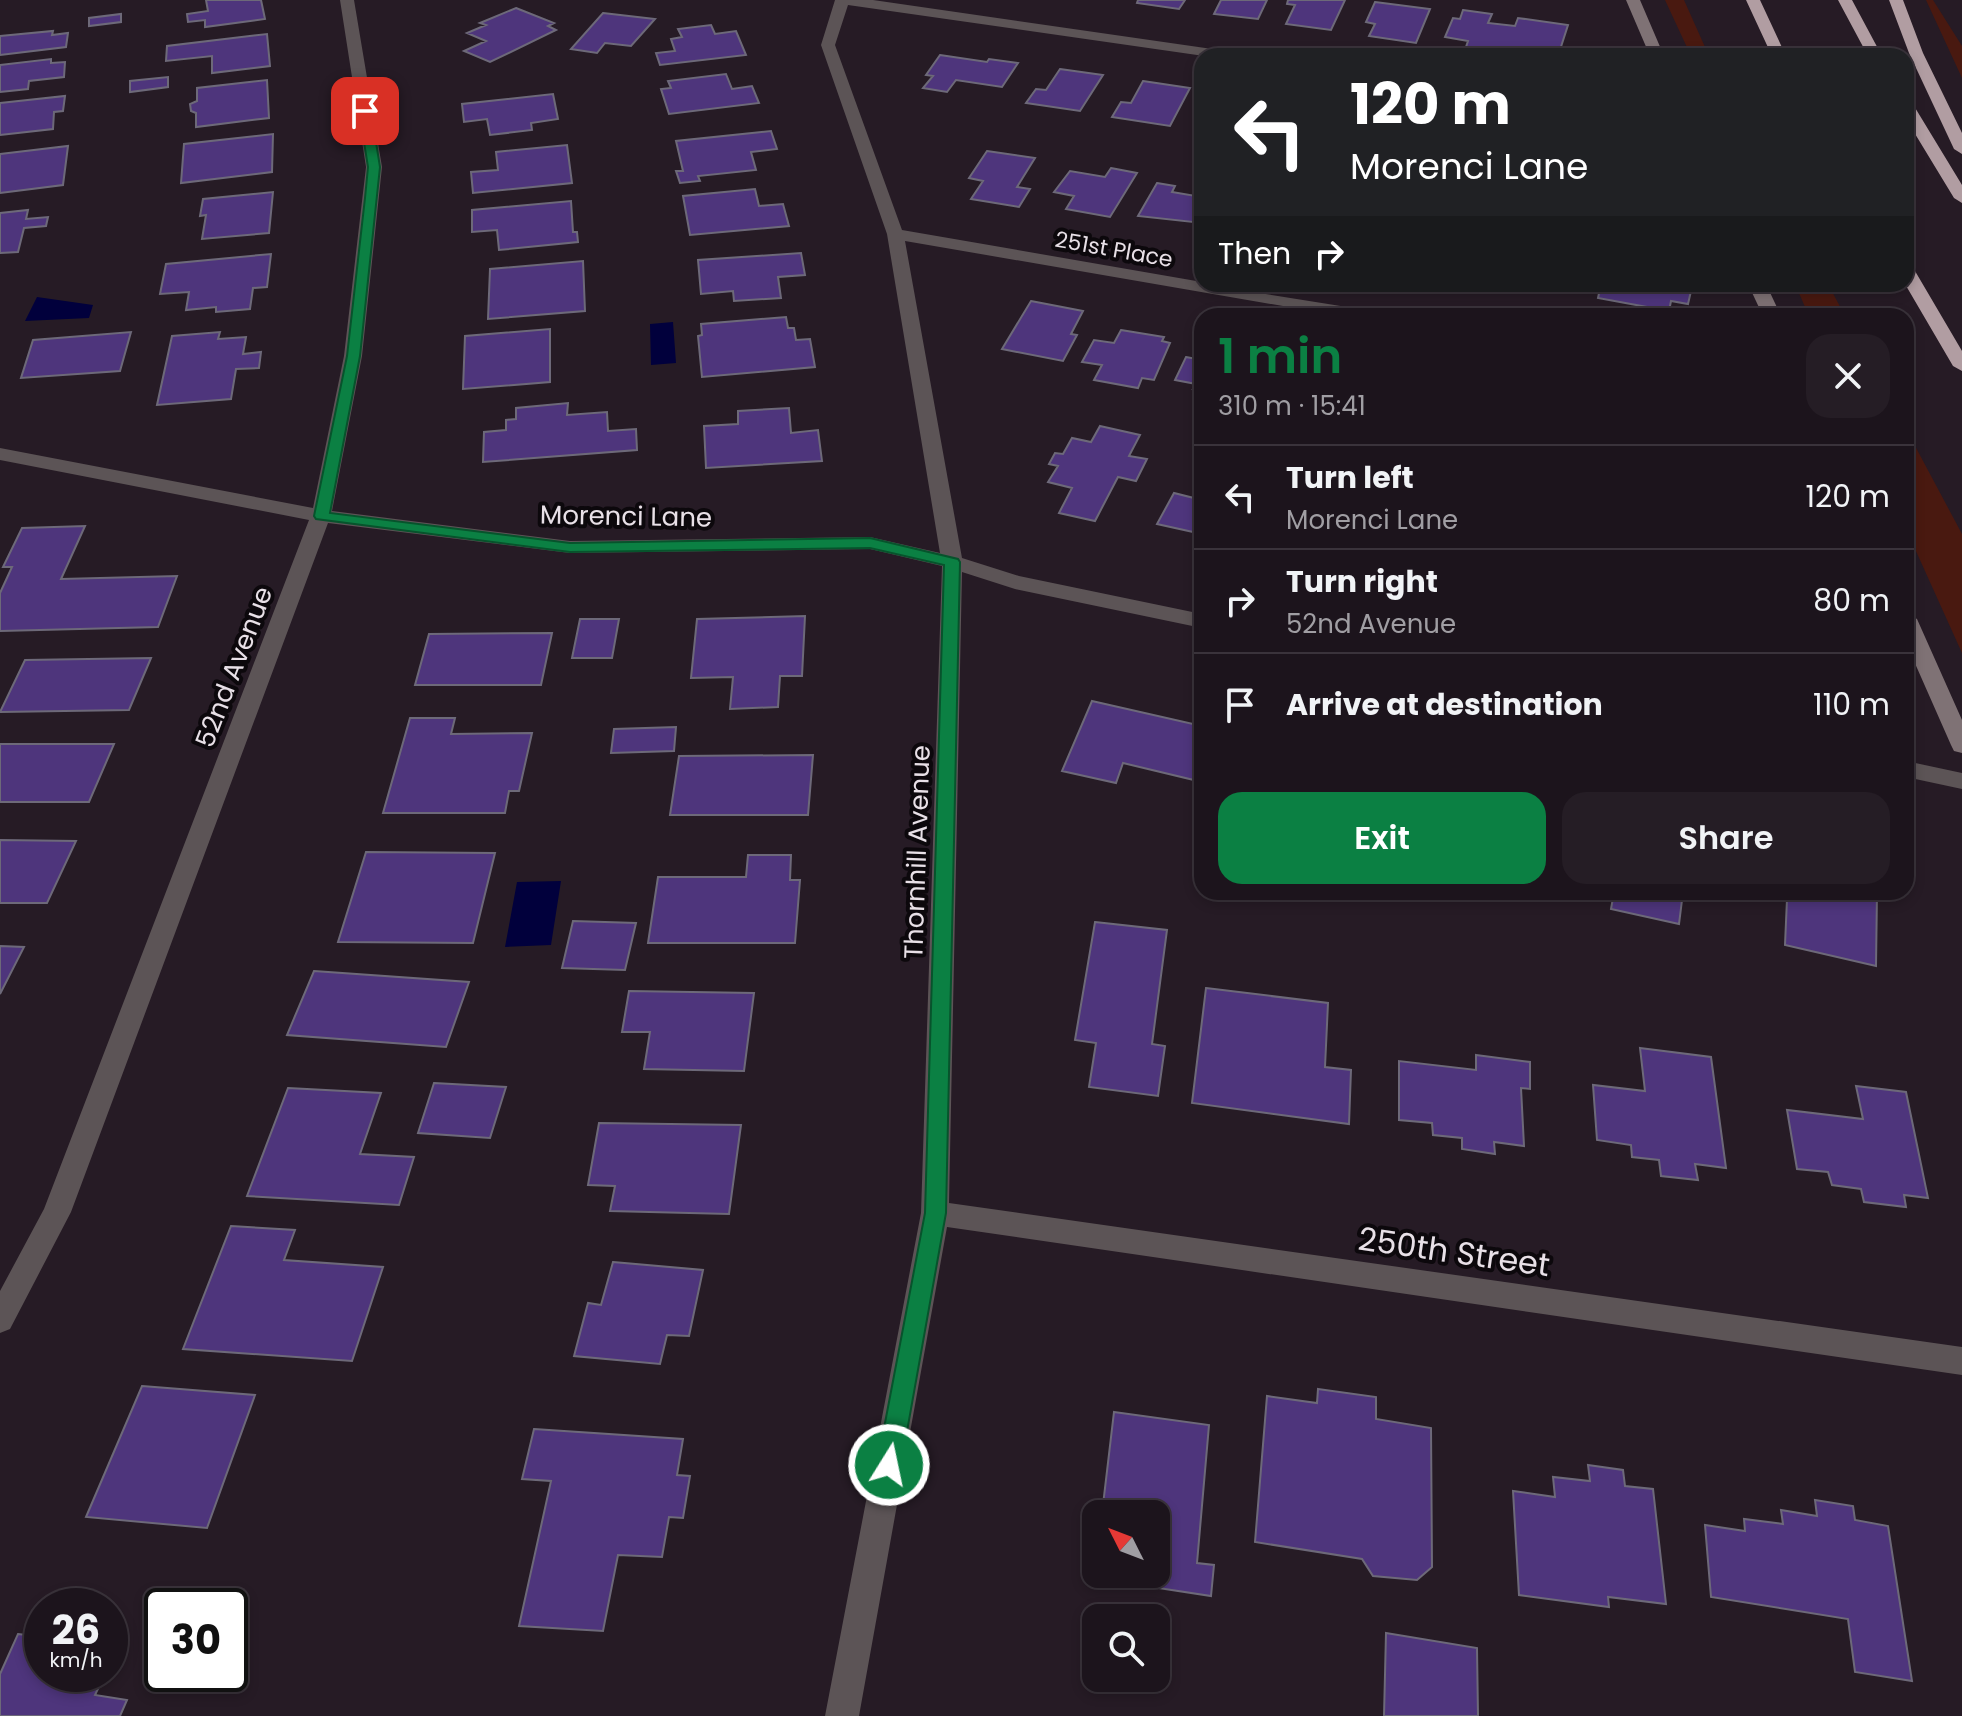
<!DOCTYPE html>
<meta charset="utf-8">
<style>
body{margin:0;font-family:Poppins,sans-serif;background:#251d25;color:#f1f3f6;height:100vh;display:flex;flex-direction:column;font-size:30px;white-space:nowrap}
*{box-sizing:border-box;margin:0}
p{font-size:26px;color:#a09ea3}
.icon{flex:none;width:44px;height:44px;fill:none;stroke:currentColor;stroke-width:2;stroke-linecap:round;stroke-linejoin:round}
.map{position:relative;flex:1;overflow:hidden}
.drawer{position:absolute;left:1194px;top:308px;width:720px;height:592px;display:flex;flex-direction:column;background:#1c141c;border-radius:24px;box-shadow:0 4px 12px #0003,0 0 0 2px #3a333b}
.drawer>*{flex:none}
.top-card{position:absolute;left:1194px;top:48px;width:720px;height:244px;border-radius:24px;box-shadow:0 4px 12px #0003,0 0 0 2px #3a333b;background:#202124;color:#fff;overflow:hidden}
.needle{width:52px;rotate:312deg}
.tools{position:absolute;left:1082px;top:1500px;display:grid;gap:16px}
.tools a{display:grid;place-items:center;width:88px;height:88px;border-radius:16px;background:#1c141c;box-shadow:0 4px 12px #0003,0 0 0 2px #3a333b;font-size:40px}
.speed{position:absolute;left:24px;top:1588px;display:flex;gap:16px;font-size:40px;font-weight:700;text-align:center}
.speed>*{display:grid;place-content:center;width:104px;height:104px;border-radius:50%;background:#1c141c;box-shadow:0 4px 12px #0003,0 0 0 2px #3a333b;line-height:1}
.speed small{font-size:20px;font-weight:400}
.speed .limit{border:4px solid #111;border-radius:12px;background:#fff;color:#111}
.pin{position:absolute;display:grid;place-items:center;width:68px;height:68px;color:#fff;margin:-34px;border-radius:16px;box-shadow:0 4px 12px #0006}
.me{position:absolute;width:88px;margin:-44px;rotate:10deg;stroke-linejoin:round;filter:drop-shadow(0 0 6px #0008)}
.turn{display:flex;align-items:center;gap:28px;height:168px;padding:0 24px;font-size:36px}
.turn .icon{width:104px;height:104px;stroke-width:2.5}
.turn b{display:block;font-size:56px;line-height:68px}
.then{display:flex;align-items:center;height:76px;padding:0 24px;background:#0003;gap:16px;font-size:30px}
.round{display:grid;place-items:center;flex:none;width:84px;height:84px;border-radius:24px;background:#251d25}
.headline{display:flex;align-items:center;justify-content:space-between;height:136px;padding:0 24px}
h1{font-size:48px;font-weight:600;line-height:60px;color:#0b8043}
.primary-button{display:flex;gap:16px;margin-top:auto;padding:16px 24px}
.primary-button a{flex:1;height:92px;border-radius:24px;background:#0b8043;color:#fff;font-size:32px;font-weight:600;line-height:92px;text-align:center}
.primary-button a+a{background:#251d25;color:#f1f3f6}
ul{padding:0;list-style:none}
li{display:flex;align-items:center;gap:24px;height:104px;padding:0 24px;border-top:2px solid #3a333b}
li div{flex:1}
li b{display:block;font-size:30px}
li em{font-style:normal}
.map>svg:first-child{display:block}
.green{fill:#491910}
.water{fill:#01003c}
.building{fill:#4e357c;stroke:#6d6979;stroke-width:2}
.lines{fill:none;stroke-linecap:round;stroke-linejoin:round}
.street{fill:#5c5456;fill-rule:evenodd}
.secondary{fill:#7f7275;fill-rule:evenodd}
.highway{fill:#b19da2;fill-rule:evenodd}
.route{fill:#0b8043;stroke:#07532c;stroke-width:2}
.labels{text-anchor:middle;stroke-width:8;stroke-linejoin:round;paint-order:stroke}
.far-street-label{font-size:22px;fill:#e8e0e7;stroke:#0c080c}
.street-label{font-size:26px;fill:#e8e0e7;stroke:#0c080c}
.near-street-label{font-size:32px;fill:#e8e0e7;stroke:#0c080c}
</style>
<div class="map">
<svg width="1962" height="1716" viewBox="0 0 1962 1716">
<rect width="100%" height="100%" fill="#261b25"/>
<path class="green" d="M 1665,0 L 1684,0 L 1709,56 L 1691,56 Z
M 1926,0 L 1933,0 L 1962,46 L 1962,78 Z
M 1795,284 L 1828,284 L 1845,316 L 1809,316 Z
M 1906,429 L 1962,534 L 1962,653 L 1906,529 Z"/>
<path class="water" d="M 37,297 L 93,305 L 89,318 L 25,321 Z
M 673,322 L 676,363 L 651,365 L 650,324 Z
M 561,881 L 551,945 L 505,947 L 517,882 Z"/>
<path class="building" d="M 206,0 L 261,0 L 265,19 L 205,27 L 205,20 L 188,22 L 187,14 L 208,11 Z
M 1138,0 L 1185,0 L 1179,9 L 1137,3 Z
M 1221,0 L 1267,0 L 1258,19 L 1214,14 Z
M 1288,0 L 1345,0 L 1331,30 L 1286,24 L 1295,5 L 1287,4 Z
M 1375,2 L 1430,9 L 1416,43 L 1369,36 L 1375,24 L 1366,22 Z
M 516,8 L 554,23 L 548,26 L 556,30 L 490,62 L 464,51 L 486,41 L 467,33 L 486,25 L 480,23 Z
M 1463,10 L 1492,14 L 1488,23 L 1515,26 L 1518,18 L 1568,25 L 1558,56 L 1529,56 L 1466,47 L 1468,41 L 1445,37 L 1453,18 L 1460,19 Z
M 603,13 L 655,19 L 631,46 L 605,43 L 597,53 L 571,49 Z
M 121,14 L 121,22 L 89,26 L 89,18 Z
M 711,25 L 715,34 L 736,31 L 746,55 L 660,65 L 656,53 L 675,51 L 671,39 L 682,37 L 678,29 Z
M 53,31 L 52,35 L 68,33 L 66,47 L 0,55 L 0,36 Z
M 267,34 L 270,66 L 212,73 L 212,56 L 166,61 L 167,46 Z
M 940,55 L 987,62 L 989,59 L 1018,63 L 1002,87 L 956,80 L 947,92 L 923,88 L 933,76 L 926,75 Z
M 51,59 L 51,63 L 65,62 L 64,77 L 29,81 L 28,89 L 0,92 L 0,65 Z
M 1060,69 L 1103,75 L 1080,111 L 1026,103 L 1036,89 L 1046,90 Z
M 726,74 L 732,89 L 752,86 L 759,103 L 669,114 L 661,89 L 671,88 L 668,81 Z
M 168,77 L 168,87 L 130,92 L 130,81 Z
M 267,80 L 269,118 L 196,127 L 196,113 L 191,111 L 190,104 L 197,101 L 197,88 Z
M 1143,81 L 1190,88 L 1170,126 L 1112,117 L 1121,102 L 1131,103 Z
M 553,94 L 558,119 L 531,123 L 532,130 L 490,135 L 487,119 L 464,122 L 462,104 Z
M 65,96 L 63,111 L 54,112 L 53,129 L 0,135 L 0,103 Z
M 771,131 L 777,149 L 751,152 L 756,170 L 698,176 L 700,181 L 680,183 L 676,171 L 683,171 L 676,141 Z
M 273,134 L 272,172 L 181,183 L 184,144 Z
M 567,145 L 572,183 L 473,193 L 471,172 L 498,170 L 496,152 Z
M 68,146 L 63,185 L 0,193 L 0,154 Z
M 987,151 L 1035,158 L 1017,187 L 1030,189 L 1019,207 L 971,199 L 983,181 L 969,178 Z
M 1111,168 L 1137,173 L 1110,217 L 1066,209 L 1074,196 L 1054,192 L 1070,171 L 1105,177 Z
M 1157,183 L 1175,186 L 1172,192 L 1202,197 L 1202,223 L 1138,216 Z
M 755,189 L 759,206 L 783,204 L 789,226 L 690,235 L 683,196 Z
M 273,192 L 269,233 L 202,239 L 206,215 L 200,216 L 203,199 Z
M 571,201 L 573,232 L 577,232 L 578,242 L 499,250 L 497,230 L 472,232 L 472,210 Z
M 28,210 L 26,219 L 48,217 L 46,226 L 24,228 L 18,252 L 0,253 L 0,213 Z
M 801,253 L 805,275 L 778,277 L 781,298 L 734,301 L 733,291 L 701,294 L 698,260 Z
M 271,254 L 267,287 L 253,288 L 250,309 L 216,312 L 216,307 L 186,310 L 189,292 L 160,294 L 166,264 Z
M 583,261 L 585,311 L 488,319 L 490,269 Z
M 1534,284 L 1582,284 L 1580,291 Z
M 1601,284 L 1674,284 L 1673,288 L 1691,291 L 1688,304 L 1671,301 L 1669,311 L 1598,298 Z
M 1031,301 L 1083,311 L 1071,334 L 1077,335 L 1063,361 L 1002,349 Z
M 786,317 L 788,328 L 794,328 L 796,340 L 810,339 L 815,367 L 702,377 L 698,336 L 702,335 L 701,324 Z
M 550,329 L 550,382 L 463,389 L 465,336 Z
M 1121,330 L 1164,337 L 1162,341 L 1170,343 L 1154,380 L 1142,378 L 1138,388 L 1094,380 L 1102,365 L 1082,362 L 1094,340 L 1114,343 Z
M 131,332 L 120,371 L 21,378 L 33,340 Z
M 220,332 L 218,339 L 246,337 L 243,354 L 261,352 L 259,368 L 236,369 L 231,399 L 157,405 L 172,336 Z
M 1186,357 L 1202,360 L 1202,390 L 1193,389 L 1196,384 L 1175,380 Z
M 568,403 L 567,415 L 607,412 L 608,431 L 636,429 L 637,450 L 483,462 L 484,432 L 506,430 L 506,420 L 516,419 L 516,408 Z
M 789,408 L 791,433 L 818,430 L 822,461 L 706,468 L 704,426 L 738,424 L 738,411 Z
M 1100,426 L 1140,435 L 1129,456 L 1147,459 L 1136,481 L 1118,477 L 1095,521 L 1059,513 L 1072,488 L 1048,482 L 1058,466 L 1049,464 L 1055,453 L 1063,454 L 1072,438 L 1091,442 Z
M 1202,482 L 1202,534 L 1157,524 L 1174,493 L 1194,498 Z
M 85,526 L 61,579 L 177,576 L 158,627 L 0,631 L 0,593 L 12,567 L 3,567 L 22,528 Z
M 805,616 L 802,676 L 780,676 L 778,707 L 730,709 L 733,677 L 691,678 L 697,619 Z
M 580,619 L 619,619 L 612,658 L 572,658 Z
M 552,633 L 541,685 L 415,685 L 429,634 Z
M 151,658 L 129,710 L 0,712 L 25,660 Z
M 1092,701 L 1202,726 L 1202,771 L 1198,781 L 1123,763 L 1116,783 L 1062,771 Z
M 410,718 L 455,718 L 451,734 L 532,733 L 519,791 L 509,791 L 505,813 L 383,813 Z
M 676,727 L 674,751 L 611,753 L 614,729 Z
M 0,744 L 114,744 L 89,802 L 0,802 Z
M 813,755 L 808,815 L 670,815 L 679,756 Z
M 0,840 L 76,841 L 47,903 L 0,903 Z
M 366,852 L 495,853 L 473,943 L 338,942 Z
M 748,855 L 791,855 L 790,880 L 800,880 L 795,943 L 648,943 L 658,877 L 746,877 Z
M 1614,892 L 1683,892 L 1679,924 L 1611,909 Z
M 1763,892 L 1877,892 L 1876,966 L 1785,945 L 1787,899 Z
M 573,921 L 636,923 L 625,970 L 562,968 Z
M 1095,922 L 1167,930 L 1152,1044 L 1165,1046 L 1158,1096 L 1089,1087 L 1096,1043 L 1075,1040 Z
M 0,946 L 24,947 L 0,994 Z
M 314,971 L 469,982 L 446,1047 L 287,1035 Z
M 1206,988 L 1328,1003 L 1325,1067 L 1351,1070 L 1349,1124 L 1192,1103 Z
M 629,991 L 754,993 L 744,1071 L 644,1069 L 650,1032 L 622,1032 Z
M 1640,1048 L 1711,1057 L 1726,1168 L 1695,1164 L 1698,1180 L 1661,1176 L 1659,1160 L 1632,1157 L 1631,1145 L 1597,1140 L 1593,1085 L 1645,1091 Z
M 1476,1055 L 1530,1062 L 1530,1089 L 1521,1088 L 1524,1146 L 1494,1142 L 1495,1154 L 1462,1149 L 1462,1138 L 1433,1135 L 1432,1123 L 1399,1120 L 1399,1061 L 1476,1070 Z
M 434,1083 L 506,1087 L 490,1138 L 418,1133 Z
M 1856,1086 L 1906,1092 L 1928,1198 L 1904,1195 L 1906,1207 L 1864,1202 L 1861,1189 L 1832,1185 L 1828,1172 L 1797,1169 L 1787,1110 L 1863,1119 Z
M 288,1088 L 381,1093 L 360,1154 L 414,1157 L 399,1205 L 247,1196 Z
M 599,1123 L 741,1125 L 729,1214 L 610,1211 L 615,1186 L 588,1185 Z
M 231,1226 L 295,1230 L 284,1260 L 383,1267 L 352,1361 L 183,1349 Z
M 613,1262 L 703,1270 L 689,1336 L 667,1335 L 660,1364 L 574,1356 L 588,1303 L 601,1305 Z
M 142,1386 L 255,1395 L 207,1528 L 86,1517 Z
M 1318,1389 L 1376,1397 L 1376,1419 L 1431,1428 L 1432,1567 L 1417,1580 L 1373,1576 L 1362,1559 L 1255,1542 L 1267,1396 L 1317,1403 Z
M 1114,1412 L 1209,1425 L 1197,1563 L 1214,1565 L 1211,1596 L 1119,1582 L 1120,1574 L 1156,1574 L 1156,1514 L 1114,1514 L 1114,1507 L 1103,1505 Z
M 534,1429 L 683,1439 L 677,1475 L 690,1476 L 683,1518 L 669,1517 L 662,1557 L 618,1555 L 603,1631 L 519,1626 L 551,1481 L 522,1479 Z
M 1588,1465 L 1623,1470 L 1625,1486 L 1653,1489 L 1666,1604 L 1608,1597 L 1609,1607 L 1519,1595 L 1513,1491 L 1555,1497 L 1553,1477 L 1590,1481 Z
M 1815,1500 L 1853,1506 L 1855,1520 L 1888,1526 L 1912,1681 L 1855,1672 L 1848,1619 L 1711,1597 L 1705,1525 L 1745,1531 L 1744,1519 L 1783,1524 L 1781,1510 L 1817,1516 Z
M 1386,1633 L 1477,1648 L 1478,1716 L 1384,1716 Z
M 18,1634 L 42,1637 L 42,1674 L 105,1674 L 95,1695 L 127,1700 L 120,1716 L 0,1716 L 0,1674 Z"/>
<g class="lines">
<path class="street" d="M 340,0 L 354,0 L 382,167 L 362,356 L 332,511 L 570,541 L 870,537 L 940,553 L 887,234 L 821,45 L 835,0 L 873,0 L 1240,53 L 1242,56 L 1204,56 L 848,5 L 835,45 L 902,230 L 1202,282 L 1202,284 L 1372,311 L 1381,316 L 1341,316 L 905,241 L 962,558 L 1019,576 L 1202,614 L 1202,628 L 1015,589 L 962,572 L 949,1203 L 1962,1347 L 1962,1375 L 947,1227 L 859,1716 L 825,1716 L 921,1213 L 942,566 L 870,549 L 570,553 L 328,523 L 71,1212 L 10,1329 L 0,1333 L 0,1291 L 44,1209 L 309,520 L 0,460 L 0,448 L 313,508 L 344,356 L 366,167 Z
M 1906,761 L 1962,773 L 1962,789 L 1906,777 Z"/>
<path class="secondary" d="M 1626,0 L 1640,0 L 1664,56 L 1650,56 Z
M 1748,284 L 1766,284 L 1781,316 L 1763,316 Z
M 1906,612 L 1917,619 L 1962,720 L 1962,753 L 1954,751 L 1951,745 L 1906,643 Z"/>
<path class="highway" d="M 1746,0 L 1760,0 L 1786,56 L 1772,56 Z
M 1838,0 L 1852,0 L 1882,56 L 1868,56 Z
M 1889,0 L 1903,0 L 1923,53 L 1962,133 L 1962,154 L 1954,149 L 1909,53 Z
M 1906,101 L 1914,106 L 1962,185 L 1962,203 L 1954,198 L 1906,119 Z
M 1906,266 L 1915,271 L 1962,351 L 1962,371 L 1953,366 L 1905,284 Z"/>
</g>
<path class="route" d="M 365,108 L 371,111 L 380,167 L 360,356 L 330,513 L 570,543 L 870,538 L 958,559 L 960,562 L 946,1213 L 901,1465 L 897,1472 L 889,1476 L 880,1472 L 877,1465 L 925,1213 L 944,565 L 870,548 L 570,552 L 316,519 L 314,516 L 347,356 L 365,198 L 368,167 L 359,111 Z"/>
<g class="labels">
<g class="far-street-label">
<text transform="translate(1114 249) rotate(10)" y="8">251st Place</text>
</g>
<g class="street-label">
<text transform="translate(626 516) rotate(1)" y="9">Morenci Lane</text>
<text transform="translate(234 667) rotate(-69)" y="9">52nd Avenue</text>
<text transform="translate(917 852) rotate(-88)" y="9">Thornhill Avenue</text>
</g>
<g class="near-street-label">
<text transform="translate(1454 1252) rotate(8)" y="11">250th Street</text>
</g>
</g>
</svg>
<div class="tools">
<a><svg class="needle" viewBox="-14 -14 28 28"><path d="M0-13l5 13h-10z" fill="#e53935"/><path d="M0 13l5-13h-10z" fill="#a09ea3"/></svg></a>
<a><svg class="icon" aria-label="search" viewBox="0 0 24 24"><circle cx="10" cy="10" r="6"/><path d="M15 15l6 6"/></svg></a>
</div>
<div class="speed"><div>26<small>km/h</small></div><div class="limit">30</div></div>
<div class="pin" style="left:365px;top:111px;background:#d93025"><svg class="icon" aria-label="arrive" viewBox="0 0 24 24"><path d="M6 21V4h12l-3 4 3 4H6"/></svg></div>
<svg class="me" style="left:889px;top:1465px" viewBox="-20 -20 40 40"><circle r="17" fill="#0b8043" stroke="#fff" stroke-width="3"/><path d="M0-11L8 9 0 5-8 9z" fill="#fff"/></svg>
<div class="top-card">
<div class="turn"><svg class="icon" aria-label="left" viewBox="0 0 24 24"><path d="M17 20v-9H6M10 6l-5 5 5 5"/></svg><div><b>120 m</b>Morenci Lane</div></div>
<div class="then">Then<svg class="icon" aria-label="right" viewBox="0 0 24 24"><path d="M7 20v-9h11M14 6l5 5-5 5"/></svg></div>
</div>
<section class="drawer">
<div class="headline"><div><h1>1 min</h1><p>310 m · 15:41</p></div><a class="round"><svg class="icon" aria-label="close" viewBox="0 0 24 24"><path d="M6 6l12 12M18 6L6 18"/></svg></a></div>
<ul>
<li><svg class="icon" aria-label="left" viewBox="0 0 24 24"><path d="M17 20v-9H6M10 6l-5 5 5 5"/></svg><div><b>Turn left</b><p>Morenci Lane</p></div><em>120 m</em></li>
<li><svg class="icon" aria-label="right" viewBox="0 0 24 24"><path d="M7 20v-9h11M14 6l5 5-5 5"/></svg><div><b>Turn right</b><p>52nd Avenue</p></div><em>80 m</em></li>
<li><svg class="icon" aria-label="arrive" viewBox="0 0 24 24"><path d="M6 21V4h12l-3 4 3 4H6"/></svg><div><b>Arrive at destination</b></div><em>110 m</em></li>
</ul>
<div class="primary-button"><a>Exit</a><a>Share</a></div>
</section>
</div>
